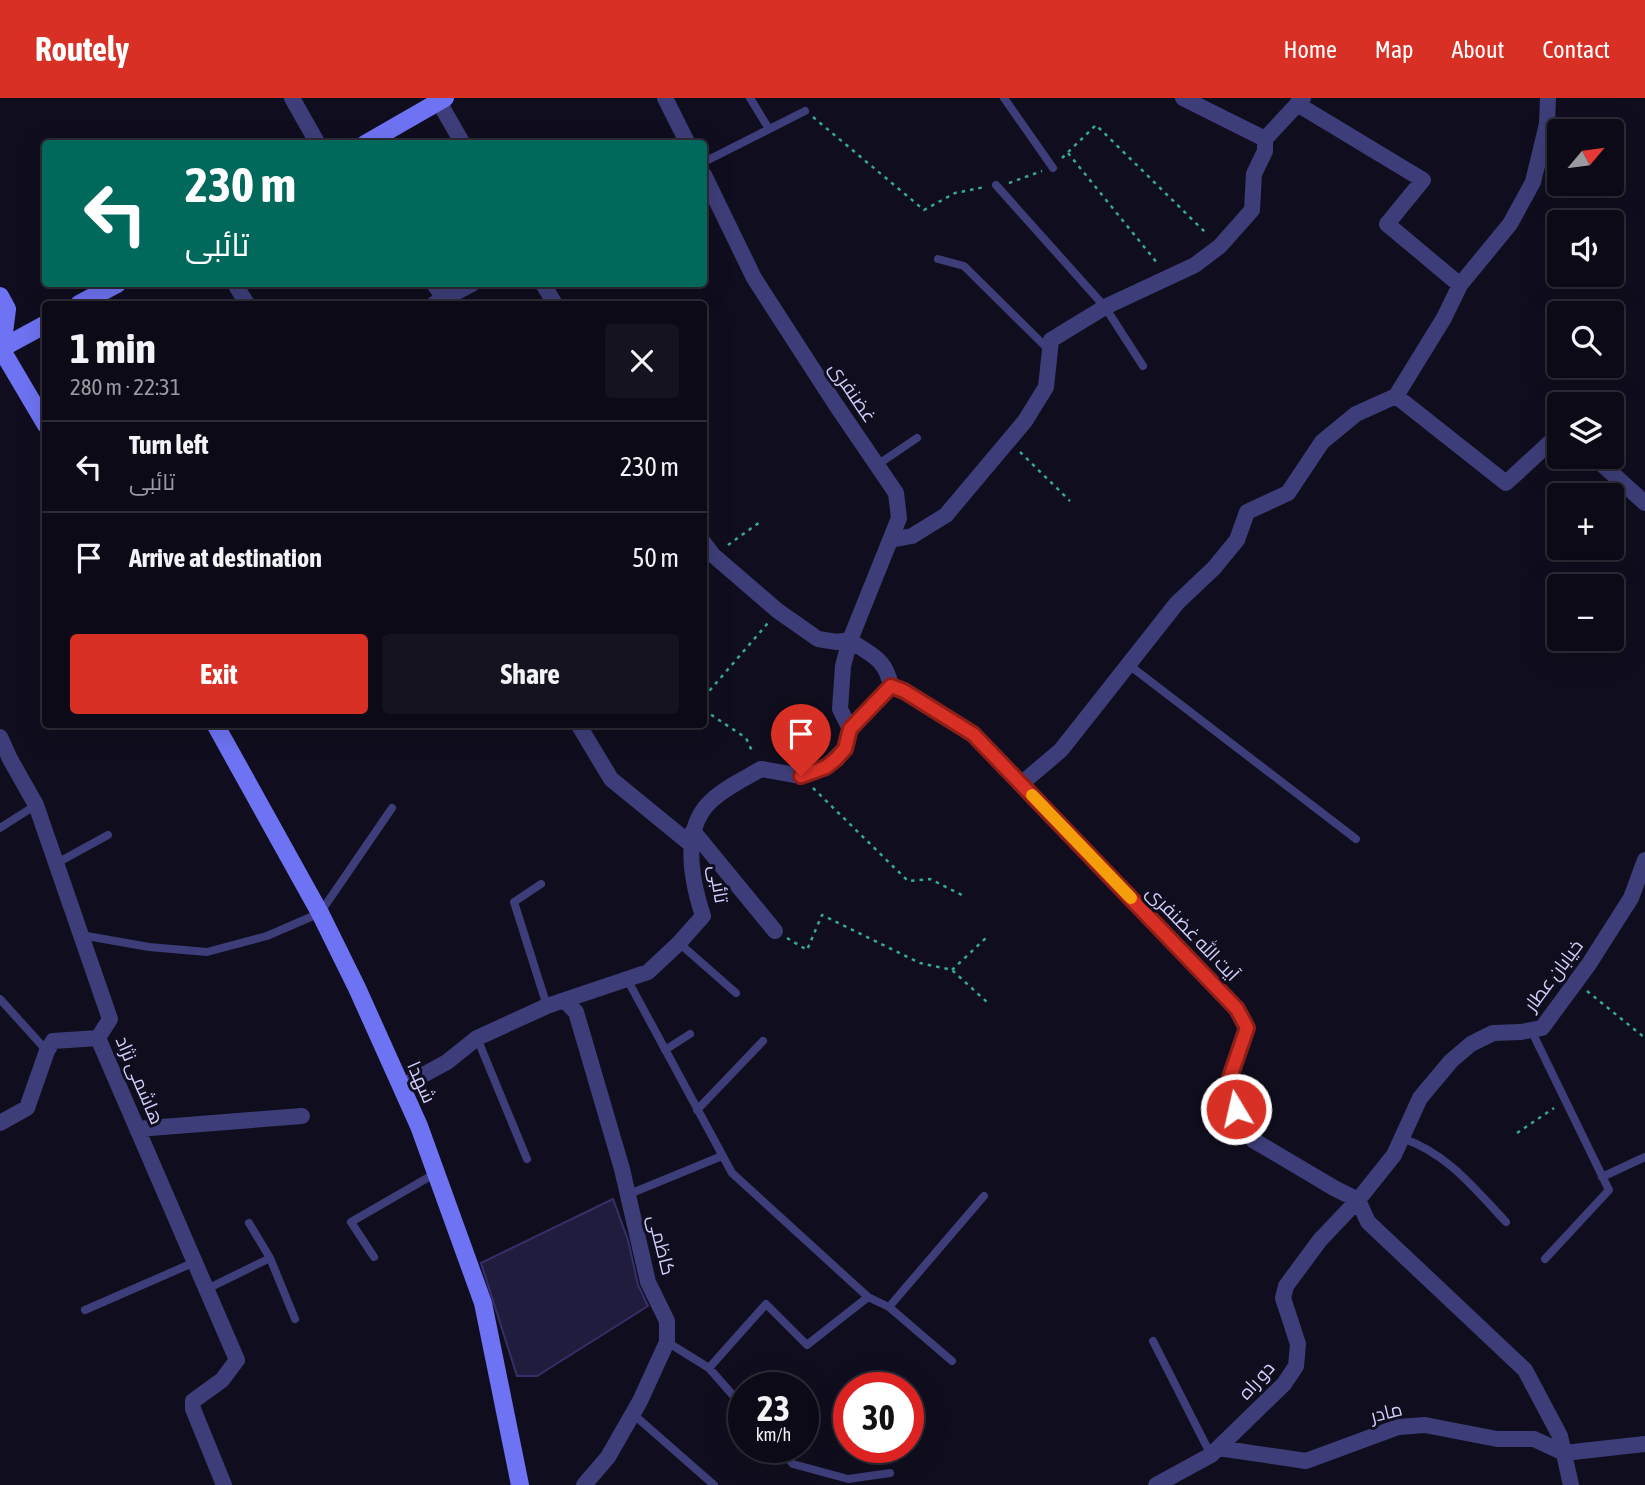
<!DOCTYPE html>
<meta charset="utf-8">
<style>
body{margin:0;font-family:"Asap Condensed",Cairo,sans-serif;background:#15131f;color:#f1f3f6;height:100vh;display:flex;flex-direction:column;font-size:26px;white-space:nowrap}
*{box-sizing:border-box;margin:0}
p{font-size:23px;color:#9a9aa1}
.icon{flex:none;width:38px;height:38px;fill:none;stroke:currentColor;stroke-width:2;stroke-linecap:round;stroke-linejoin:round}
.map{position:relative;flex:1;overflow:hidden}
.side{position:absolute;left:42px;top:203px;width:665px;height:427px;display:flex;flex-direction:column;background:#0c0a16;border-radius:7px;box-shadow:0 7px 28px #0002,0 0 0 2px #2c2b35}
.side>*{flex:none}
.top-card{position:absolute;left:42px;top:42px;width:665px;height:147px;border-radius:7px;box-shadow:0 7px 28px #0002,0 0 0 2px #2c2b35;background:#00695c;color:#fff;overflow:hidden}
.needle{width:46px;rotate:61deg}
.buttons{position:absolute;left:1547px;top:21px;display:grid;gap:14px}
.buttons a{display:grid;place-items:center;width:77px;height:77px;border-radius:7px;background:#0c0a16;box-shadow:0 7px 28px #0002,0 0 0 2px #2c2b35;font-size:35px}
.speed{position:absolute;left:728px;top:1274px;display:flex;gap:14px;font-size:35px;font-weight:700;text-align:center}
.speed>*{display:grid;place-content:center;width:91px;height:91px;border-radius:50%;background:#0c0a16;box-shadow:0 7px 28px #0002,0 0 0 2px #2c2b35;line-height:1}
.speed small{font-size:18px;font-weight:400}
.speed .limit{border:10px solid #d22;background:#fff;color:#111}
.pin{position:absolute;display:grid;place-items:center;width:60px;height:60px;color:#fff;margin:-72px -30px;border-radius:50% 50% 50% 0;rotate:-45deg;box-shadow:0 0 7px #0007}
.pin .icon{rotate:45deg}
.me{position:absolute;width:77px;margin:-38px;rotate:351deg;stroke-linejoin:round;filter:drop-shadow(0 0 5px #0008)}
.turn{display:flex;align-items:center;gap:24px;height:147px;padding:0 28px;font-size:32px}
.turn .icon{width:91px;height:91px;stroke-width:2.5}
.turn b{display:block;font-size:49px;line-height:60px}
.round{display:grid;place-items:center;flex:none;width:74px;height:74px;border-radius:7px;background:#15131f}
.overview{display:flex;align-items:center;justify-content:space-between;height:119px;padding:0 28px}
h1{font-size:42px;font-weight:700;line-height:52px}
.action{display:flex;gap:14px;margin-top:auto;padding:14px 28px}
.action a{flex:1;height:80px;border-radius:7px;background:#d93025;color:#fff;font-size:28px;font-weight:700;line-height:80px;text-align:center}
.action a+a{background:#15131f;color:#f1f3f6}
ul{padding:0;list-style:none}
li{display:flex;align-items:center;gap:21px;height:91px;padding:0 28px;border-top:2px solid #2c2b35}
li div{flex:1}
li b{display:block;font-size:26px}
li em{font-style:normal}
header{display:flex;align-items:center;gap:42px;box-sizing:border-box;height:98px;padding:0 35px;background:#d93025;color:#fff}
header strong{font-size:33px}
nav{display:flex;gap:38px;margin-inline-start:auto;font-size:24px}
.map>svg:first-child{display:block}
.building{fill:#201c3d;stroke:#372f68;stroke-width:2}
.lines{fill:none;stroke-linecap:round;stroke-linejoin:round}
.path{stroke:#37a799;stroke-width:2.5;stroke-dasharray:3.5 5;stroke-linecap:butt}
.lane{stroke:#3d3e79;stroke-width:8}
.street{stroke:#3d3e79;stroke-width:16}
.secondary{stroke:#6e73f3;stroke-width:18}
.route-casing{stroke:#8d1f18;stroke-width:18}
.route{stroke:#d93025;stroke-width:12}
.slow{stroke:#f59e0b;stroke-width:12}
.labels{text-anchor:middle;stroke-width:6;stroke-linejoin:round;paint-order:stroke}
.street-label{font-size:19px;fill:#d1cffb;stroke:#100e1e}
</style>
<header>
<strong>Routely</strong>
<nav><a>Home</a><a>Map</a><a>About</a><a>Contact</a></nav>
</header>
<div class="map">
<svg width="1645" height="1387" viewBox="0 0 1645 1387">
<rect width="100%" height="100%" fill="#100e1e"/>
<path class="building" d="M 613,1101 L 628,1142 L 638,1187 L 648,1208 L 537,1278 L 517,1278 L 481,1165 Z"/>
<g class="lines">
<path class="path" d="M 813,19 L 924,112 L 955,95 L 985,89
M 1068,55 L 1158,166
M 1062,60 L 1096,27 L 1207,136
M 1009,85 L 1042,73
M 1020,354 L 1070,403
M 728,447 L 760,424
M 704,599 L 768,525
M 704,612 L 746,640 L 753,655
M 813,690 L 908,783 L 930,781 L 964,798
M 787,840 L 807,852 L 822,817 L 920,865 L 952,872 L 988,905
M 952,872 L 988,838
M 1587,893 L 1645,940
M 1517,1035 L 1554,1010"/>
<path class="lane" d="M 750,0 L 769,31
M 1004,0 L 1053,70
M 704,64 L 805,13
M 996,87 L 1105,209 L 1143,268
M 938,161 L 964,168 L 1049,252
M 877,367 L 917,340
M 1129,567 L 1356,741
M 0,730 L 36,707
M 57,765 L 108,737
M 541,786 L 514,804 L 547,908
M 81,837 L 149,849 L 207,854 L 267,838 L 320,815 L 392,710
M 679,845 L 736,895
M 627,881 L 732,1075 L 868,1199 L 807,1247 L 766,1206 L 709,1270
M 0,901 L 47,953
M 1531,932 L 1609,1092 L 1545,1161
M 477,940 L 527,1061
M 665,952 L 690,936
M 697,1012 L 763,943
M 1402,1040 C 1448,1056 1473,1089 1506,1124
M 1602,1079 L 1645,1059
M 627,1097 L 722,1058
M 249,1125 L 270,1160
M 374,1159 L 351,1124 L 436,1075
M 207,1191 L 270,1160 L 295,1221
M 868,1199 L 889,1209 L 984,1098
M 889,1209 L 952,1263
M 85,1212 L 195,1164
M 1153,1243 L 1211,1357
M 667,1244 L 709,1270 L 744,1310
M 633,1316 L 714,1387
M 777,1349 L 793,1366 L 848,1381 L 890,1375"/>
<path class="street" d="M 292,0 L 318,46
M 665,0 L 688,46
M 1183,0 L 1265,41
M 439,4 L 463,46
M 1297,6 L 1423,82 L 1387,126 L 1460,187
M 704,77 L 754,180 L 836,307 L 896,395 L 899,420 L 850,542 L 843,568 L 840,611 L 850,631
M 235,186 L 247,206
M 434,186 L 448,206
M 543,186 L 555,206
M 434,206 L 472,186
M 1396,298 L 1506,385 L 1559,336
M 1594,359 L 1645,405
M 890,442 L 912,438 L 946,417 L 1025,323 L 1046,289 L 1051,242 L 1105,209 L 1195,167 L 1220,148 L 1252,112 L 1254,76 L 1265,53 L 1265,41 L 1303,0
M 704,445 L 713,457 L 778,513 L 818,541 L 837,544 L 850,542 C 871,558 885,559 891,588
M 578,626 L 611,681 L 693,748
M 0,639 L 10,661 L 36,707 L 110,921 L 98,940 L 237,1262 L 222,1282 L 193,1303 L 193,1311 L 224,1387
M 1021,686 L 1061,652 L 1177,505 L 1214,470 L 1237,442 L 1247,414 L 1288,395 L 1322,344 L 1356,316 L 1396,298 L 1444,220 L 1460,187 L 1510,126 L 1533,84 L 1547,26 L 1548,0
M 693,733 L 775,833
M 565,903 L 576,914 L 622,1071 L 648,1184 L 667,1223 L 667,1244 L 640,1303 L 608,1359 L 584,1387
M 401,989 L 447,964 L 477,940 L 547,908 L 648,874 L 679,845 L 703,818 C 692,784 681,732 710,704 C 724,690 744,681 761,671 L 801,678 L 826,669 L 844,651 L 850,631 L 891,588 L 904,593 L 973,636 L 1237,911 L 1246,930 L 1230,979 L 1236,1011 L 1253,1042 L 1334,1090 L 1358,1102 L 1368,1124 L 1525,1272 L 1560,1338 L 1571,1387
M 0,1025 L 27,1010 L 47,953 L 53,943 L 98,940
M 137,1031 L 302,1018
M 1218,1350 L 1306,1363 L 1398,1329 L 1425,1327 L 1497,1341 L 1534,1341 L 1564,1355 L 1645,1346
M 1156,1387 L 1211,1357 L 1284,1286 L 1296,1268 L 1298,1246 L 1283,1200 L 1286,1188 L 1320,1142 L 1358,1102 L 1394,1057 L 1420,1000 L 1451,963 L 1471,946 L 1493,935 L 1521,934 L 1542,930 L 1589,866 L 1631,800 L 1645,762"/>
<path class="secondary" d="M 365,46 L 445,0
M 0,198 L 7,211 L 2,250
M 79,206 L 117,186
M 0,249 L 46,327
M 0,251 L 46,226
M 215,626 L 320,815 L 357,890 L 419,1028 L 483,1205 L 520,1387"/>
</g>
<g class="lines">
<defs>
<path id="route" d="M 801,678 L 826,669 L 836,661 L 845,651 L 850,631 L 891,588 L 904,593 L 973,636 L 1237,911 L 1247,930 L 1230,979 L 1236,1011"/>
</defs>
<use href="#route" class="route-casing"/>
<use href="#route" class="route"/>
<path class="slow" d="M 1032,697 L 1131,800"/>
</g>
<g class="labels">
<g class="street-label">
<text transform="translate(853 294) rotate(56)" y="7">غضنفری</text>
<text transform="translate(719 786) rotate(80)" y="7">تائبی</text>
<text transform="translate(1193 835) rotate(46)" y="7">آیت الله غضنفری</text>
<text transform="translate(1553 877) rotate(-53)" y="7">خیابان عطار</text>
<text transform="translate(140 982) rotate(67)" y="7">هاشمی نژاد</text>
<text transform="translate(422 984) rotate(66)" y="7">شهدا</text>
<text transform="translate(662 1147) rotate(76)" y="7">کاظمی</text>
<text transform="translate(1256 1282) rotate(-48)" y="7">دو راه</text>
<text transform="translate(1386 1314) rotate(-14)" y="7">مادر</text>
</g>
</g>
</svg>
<div class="buttons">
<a><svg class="needle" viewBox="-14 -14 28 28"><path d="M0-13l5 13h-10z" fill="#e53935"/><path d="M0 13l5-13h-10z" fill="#9a9aa1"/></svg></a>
<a><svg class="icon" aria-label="sound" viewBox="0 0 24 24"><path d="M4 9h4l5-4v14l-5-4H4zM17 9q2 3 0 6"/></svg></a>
<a><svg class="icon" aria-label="search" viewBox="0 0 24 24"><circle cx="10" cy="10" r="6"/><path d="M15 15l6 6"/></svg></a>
<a><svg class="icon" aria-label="layers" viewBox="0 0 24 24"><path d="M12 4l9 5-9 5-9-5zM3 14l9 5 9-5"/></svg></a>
<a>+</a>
<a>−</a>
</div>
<div class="speed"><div>23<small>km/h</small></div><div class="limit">30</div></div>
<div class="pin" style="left:801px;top:678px;background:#d93025"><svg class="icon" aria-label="arrive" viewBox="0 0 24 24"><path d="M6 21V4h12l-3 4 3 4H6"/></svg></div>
<svg class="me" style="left:1236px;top:1011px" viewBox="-20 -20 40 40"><circle r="17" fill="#d93025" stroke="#fff" stroke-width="3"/><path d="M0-11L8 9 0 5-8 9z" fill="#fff"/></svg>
<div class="top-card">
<div class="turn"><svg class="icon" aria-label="left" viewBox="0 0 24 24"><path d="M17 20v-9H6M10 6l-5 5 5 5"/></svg><div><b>230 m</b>تائبی</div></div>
</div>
<section class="side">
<div class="overview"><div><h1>1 min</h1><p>280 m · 22:31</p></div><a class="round"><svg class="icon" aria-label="close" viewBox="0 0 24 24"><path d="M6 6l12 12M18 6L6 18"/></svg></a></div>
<ul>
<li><svg class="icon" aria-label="left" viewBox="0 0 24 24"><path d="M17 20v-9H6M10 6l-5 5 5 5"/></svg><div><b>Turn left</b><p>تائبی</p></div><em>230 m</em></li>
<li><svg class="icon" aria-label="arrive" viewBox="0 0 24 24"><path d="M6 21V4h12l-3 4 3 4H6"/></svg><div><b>Arrive at destination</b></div><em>50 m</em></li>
</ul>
<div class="action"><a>Exit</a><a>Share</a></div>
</section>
</div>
